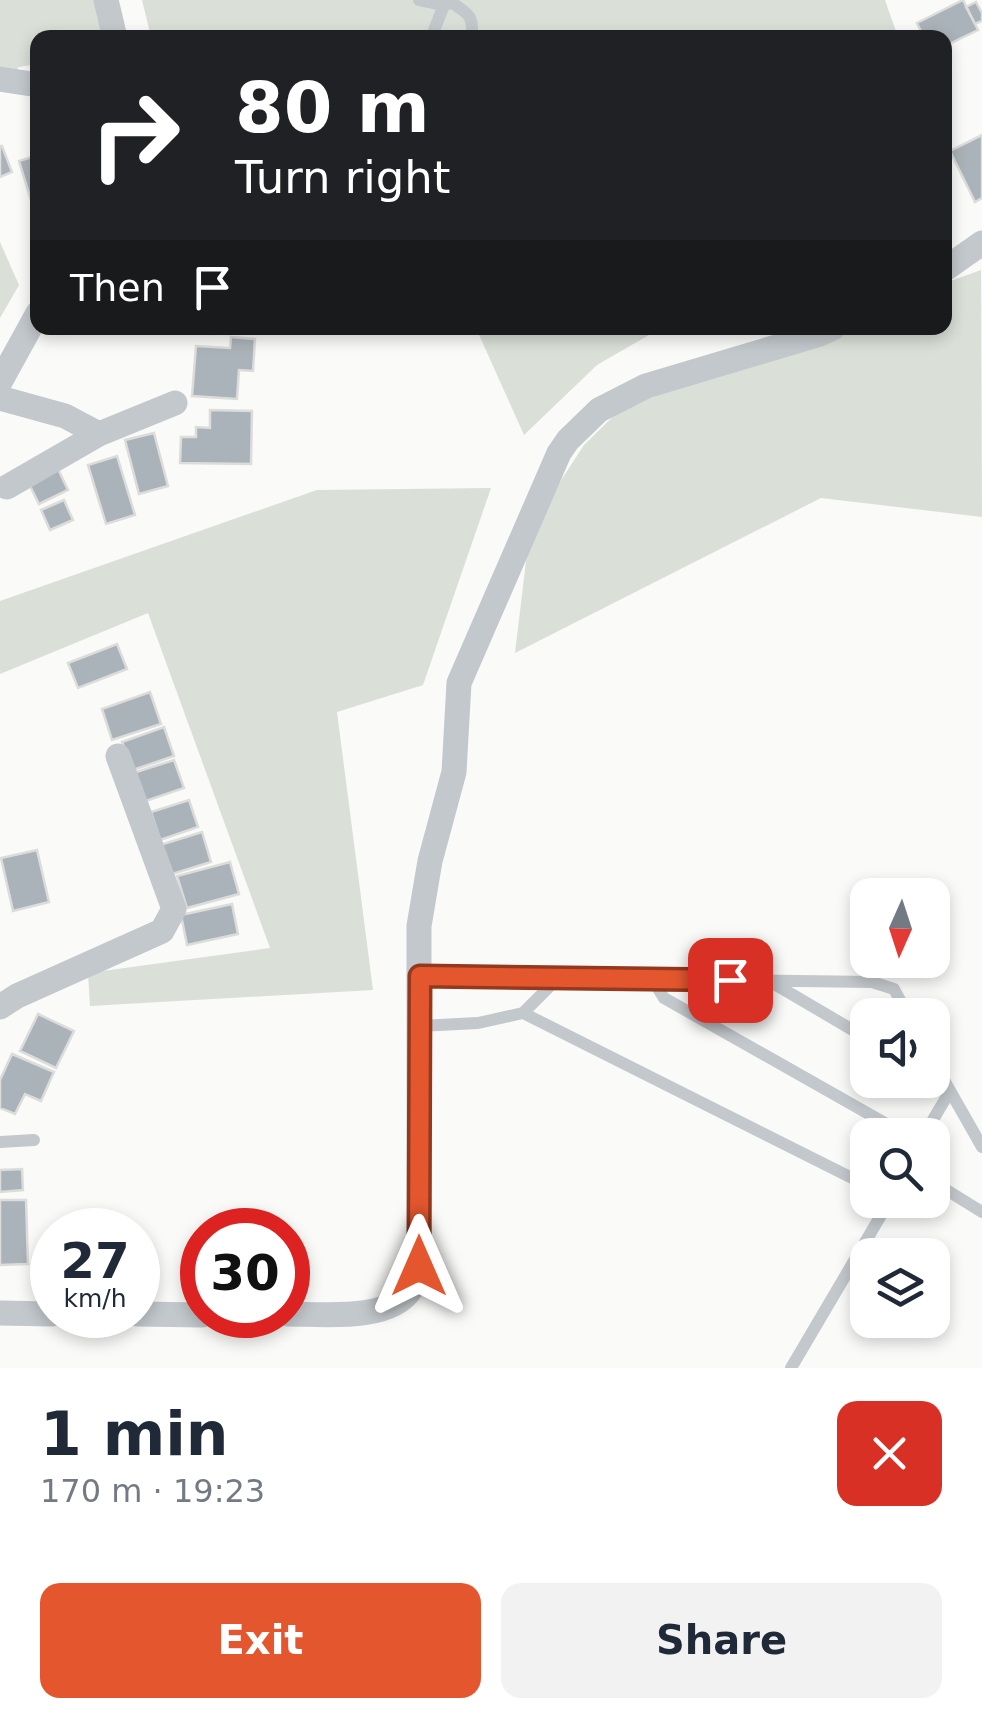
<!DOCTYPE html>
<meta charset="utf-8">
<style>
body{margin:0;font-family:"DejaVu Sans",sans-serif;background:#f2f2f3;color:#1f2937;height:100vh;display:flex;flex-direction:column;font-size:38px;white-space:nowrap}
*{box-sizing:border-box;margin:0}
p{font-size:32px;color:#747a83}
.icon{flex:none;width:55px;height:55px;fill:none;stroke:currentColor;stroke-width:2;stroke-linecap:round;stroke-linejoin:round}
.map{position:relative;height:1368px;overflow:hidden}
.panel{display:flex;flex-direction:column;background:#fff;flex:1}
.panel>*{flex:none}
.hud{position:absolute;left:30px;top:30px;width:922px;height:305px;border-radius:20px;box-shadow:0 5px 15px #0003;background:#202124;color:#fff;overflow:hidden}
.needle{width:65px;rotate:183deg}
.fabs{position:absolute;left:850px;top:878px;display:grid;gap:20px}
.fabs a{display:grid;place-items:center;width:100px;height:100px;border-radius:20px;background:#fff;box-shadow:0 5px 15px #0003;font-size:50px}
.speed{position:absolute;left:30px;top:1208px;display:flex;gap:20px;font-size:50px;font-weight:700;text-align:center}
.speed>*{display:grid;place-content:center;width:130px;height:130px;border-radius:50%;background:#fff;box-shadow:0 5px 15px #0003;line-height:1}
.speed small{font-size:25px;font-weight:400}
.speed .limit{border:15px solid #d22;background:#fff;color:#111}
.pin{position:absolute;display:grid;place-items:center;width:85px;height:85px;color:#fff;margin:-42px;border-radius:20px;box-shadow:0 5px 15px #0006}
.me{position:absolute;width:110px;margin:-55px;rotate:0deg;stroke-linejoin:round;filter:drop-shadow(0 0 8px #0008)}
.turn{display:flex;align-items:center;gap:35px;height:210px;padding:0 40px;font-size:45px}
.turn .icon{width:130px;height:130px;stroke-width:2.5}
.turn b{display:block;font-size:70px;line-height:85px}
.then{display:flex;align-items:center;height:95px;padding:0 40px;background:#0003;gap:20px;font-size:38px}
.round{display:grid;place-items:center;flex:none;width:105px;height:105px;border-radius:20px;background:#f2f2f3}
.head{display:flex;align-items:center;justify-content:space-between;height:170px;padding:0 40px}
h1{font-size:60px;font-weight:600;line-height:75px}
.action{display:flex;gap:20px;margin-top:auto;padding:20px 40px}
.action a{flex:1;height:115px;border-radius:20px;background:#e4572e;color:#fff;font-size:40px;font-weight:600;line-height:115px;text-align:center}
.action a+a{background:#f2f2f3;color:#1f2937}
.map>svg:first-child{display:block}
.green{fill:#dadfd7}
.building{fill:#aab3b9;stroke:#dcdcda;stroke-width:2.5}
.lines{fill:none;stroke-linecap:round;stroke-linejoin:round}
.service{stroke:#c3c8cc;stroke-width:12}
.minor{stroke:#c3c8cc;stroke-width:25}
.route-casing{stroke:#94391e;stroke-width:25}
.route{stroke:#e4572e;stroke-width:18}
</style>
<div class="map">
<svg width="982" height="1368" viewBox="0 0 982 1368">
<rect width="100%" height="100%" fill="#fafaf8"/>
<path class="green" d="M 0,0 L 105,0 L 113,37 L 38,38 L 37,64 L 19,67 L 0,89 Z
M 142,0 L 885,0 L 898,37 L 151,37 Z
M 0,242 L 19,285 L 0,318 Z
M 981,270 L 982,517 L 821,498 L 515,653 L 530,528 L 584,445 L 630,400 L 825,328 L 945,328 L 945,283 Z
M 476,328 L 661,328 L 597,365 L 524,435 Z
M 491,488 L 423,685 L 337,712 L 373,990 L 90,1006 L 88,973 L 270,948 L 148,613 L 0,674 L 0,601 L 317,490 Z"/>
<path class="building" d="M 963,0 L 978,30 L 945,46 L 945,38 L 924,38 L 917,23 Z
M 976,2 L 982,13 L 982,21 L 975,24 L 966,7 Z
M 982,135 L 982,198 L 975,202 L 950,151 Z
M 0,146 L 2,146 L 12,172 L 0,177 Z
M 38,155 L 38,213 L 35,213 L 19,161 Z
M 183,328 L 212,328 L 211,334 L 183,332 Z
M 231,337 L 255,339 L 253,371 L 239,370 L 237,399 L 192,396 L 196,346 L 230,348 Z
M 210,410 L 252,411 L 251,464 L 180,463 L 181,437 L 196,437 L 196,427 L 210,428 Z
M 154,433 L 168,486 L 139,494 L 125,440 Z
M 117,456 L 135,515 L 106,524 L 88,465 Z
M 58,469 L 68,490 L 39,504 L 29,484 Z
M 64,500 L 73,520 L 50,530 L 41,510 Z
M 117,644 L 127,669 L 78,688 L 68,663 Z
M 150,692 L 161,724 L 112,740 L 102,709 Z
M 164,727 L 174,756 L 133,770 L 122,742 Z
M 174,760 L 184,788 L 140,803 L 130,774 Z
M 189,800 L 198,827 L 160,840 L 151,812 Z
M 202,832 L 211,862 L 169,875 L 160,845 Z
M 37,850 L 49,902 L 13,911 L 1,858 Z
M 230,862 L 239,894 L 187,908 L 177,876 Z
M 232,904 L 238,934 L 187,945 L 181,915 Z
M 38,1014 L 74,1031 L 56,1068 L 20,1051 Z
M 12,1054 L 54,1072 L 41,1101 L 25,1094 L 15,1114 L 0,1108 L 0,1080 Z
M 22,1169 L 23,1190 L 0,1192 L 0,1170 Z
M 0,1200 L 26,1200 L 28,1264 L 0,1265 Z"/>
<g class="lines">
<path class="service" d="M 419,0 L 444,5 L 431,38
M 445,0 L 444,5 L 452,3 C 468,13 475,17 471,38
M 420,976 L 872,982 L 894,989 L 908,1015
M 652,979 L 664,998 L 906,1135
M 771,982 L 868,1039
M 523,1013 L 868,1186
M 419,1026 L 478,1023 L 523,1013 L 558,978
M 932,1059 L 982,1147
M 924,1135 L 950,1091
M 0,1142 L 34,1140
M 932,1181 L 982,1212
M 791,1368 L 890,1200"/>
<path class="minor" d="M 106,0 L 115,38
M 0,79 L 38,85
M 945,269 L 982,243
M 0,382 L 38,313
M 0,398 L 65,416 L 99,434
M 7,487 L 99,434 L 175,403
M 0,1007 L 17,996 L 162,931 L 174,909 L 118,756
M 0,1313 L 52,1314
M 138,1314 L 202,1315
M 288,1314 C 322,1314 390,1322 411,1289 C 415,1282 417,1272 419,1265 L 419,926 L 430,861 L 454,772 L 459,683 L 559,453 L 568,440 L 599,410 L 646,386 L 820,334 L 833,328"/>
</g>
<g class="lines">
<defs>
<path id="route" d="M 419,1266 L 420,976 L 730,980"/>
</defs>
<use href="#route" class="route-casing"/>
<use href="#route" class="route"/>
</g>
</svg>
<div class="fabs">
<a><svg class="needle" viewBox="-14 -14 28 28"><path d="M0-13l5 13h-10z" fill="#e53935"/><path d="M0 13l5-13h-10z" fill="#747a83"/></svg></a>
<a><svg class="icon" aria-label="sound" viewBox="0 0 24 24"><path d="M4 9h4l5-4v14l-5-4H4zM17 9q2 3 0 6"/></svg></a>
<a><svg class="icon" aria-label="search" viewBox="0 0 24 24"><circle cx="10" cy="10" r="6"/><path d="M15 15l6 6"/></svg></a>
<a><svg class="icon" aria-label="layers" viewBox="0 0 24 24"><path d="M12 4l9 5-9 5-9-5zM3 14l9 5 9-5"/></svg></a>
</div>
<div class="speed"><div>27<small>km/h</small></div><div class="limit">30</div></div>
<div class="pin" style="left:730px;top:980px;background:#d93025"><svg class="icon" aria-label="arrive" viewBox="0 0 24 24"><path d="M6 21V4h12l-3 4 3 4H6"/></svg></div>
<svg class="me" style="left:419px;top:1266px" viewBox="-20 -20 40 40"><path d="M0-17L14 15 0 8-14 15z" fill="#e4572e" stroke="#fff" stroke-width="4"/></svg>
<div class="hud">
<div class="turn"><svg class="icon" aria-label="right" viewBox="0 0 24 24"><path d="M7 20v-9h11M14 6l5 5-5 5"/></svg><div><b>80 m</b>Turn right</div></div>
<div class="then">Then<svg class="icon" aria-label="arrive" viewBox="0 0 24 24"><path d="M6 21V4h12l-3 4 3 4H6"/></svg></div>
</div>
</div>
<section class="panel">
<div class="head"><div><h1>1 min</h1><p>170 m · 19:23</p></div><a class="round" style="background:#d93025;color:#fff"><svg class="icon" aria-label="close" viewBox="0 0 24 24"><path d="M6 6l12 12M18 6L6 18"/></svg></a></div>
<div class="action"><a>Exit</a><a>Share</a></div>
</section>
